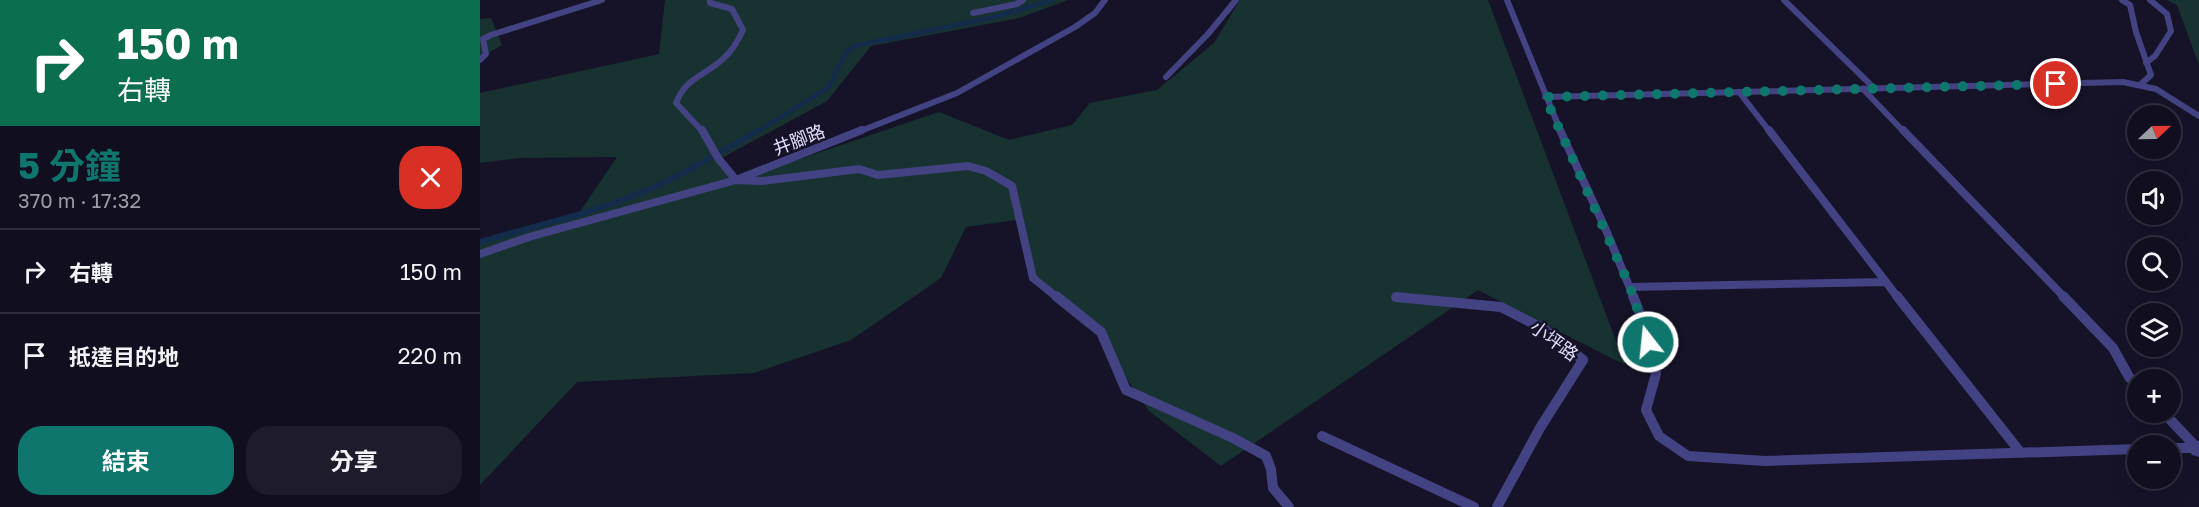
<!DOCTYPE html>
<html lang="zh-TW">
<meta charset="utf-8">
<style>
body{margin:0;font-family:"Golos Text","Noto Sans TC",sans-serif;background:#1e1c2c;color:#f1f3f6;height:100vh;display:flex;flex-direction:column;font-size:22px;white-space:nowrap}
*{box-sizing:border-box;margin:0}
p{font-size:20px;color:#9c9ca4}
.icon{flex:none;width:33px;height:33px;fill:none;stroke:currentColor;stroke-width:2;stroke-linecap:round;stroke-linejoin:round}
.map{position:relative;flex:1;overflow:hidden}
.details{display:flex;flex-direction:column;background:#100e1f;width:480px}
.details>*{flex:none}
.top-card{background:#0b6e4f;color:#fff;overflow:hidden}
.needle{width:39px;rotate:68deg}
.controls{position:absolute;left:1647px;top:105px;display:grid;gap:12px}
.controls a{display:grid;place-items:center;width:54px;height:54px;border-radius:50%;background:#100e1f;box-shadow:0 6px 24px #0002,0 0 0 2px #302e3d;font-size:30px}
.pin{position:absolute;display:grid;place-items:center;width:51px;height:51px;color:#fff;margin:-26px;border:3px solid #fff;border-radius:50%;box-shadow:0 2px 6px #0007}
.me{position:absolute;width:66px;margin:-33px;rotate:344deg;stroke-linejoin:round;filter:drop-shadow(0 0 4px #0008)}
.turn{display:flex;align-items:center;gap:21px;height:126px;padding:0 18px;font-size:27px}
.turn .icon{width:78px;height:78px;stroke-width:2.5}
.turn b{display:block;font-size:42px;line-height:51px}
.round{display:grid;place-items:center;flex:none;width:63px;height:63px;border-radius:24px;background:#1e1c2c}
.overview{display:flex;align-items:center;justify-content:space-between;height:102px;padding:0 18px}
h1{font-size:36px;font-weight:700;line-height:45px;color:#0f766e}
.action{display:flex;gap:12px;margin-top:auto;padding:12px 18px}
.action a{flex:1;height:69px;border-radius:24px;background:#0f766e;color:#fff;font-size:24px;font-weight:700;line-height:69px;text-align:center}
.action a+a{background:#1e1c2c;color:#f1f3f6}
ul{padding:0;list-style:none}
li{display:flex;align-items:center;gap:18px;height:84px;padding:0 18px;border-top:2px solid #302e3d}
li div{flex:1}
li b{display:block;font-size:22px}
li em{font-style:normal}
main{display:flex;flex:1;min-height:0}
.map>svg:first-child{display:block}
.green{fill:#173230}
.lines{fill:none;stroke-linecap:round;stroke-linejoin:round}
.stream-far1{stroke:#142c4b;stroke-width:4.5}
.stream{stroke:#142c4b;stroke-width:6}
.lane-far2{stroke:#434383;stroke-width:6}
.lane-far1{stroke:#434383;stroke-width:8}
.lane{stroke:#434383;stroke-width:10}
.street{fill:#434383;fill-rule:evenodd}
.route{stroke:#0f766e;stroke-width:10;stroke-dasharray:0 18}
.labels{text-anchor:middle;stroke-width:5;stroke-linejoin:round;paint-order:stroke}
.street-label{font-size:18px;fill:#e0defc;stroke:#161329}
</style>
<main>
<section class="details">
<div class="top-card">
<div class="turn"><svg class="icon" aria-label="right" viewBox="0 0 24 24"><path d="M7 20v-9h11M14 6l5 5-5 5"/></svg><div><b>150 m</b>右轉</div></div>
</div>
<div class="overview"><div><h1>5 分鐘</h1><p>370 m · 17:32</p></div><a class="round" style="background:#d93025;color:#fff"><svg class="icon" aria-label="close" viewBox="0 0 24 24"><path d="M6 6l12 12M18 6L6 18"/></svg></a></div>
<ul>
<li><svg class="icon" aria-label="right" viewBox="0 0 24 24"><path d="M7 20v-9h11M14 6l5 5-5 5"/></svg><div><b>右轉</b></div><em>150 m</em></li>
<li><svg class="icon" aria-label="arrive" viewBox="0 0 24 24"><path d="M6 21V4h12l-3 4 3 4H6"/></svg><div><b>抵達目的地</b></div><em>220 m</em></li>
</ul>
<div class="action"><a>結束</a><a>分享</a></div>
</section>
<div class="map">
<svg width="1719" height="507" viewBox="0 0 1719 507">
<rect width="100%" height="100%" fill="#161329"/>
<path class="green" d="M 185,0 L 588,0 L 539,18 L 391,46 L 347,101 L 238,160 L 252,182 L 459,112 L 529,140 L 592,125 L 610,103 L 677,90 L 734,43 L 760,0 L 1008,0 L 1145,365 L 998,290 L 741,466 L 669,411 L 618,336 L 561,289 L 536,220 L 486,227 L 461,278 L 371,340 L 274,373 L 97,382 L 0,485 L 0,243 L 97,216 L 137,157 L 40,158 L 0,163 L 0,93 L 179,54 Z
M 1687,0 L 1719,0 L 1719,65 L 1697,5 Z
M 11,18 L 22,45 L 0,58 L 0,19 Z"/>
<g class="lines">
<path class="stream-far1" d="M 276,132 L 348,88 L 366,53 L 374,46 L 515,17 L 572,0"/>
<path class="stream" d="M 0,242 C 58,225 119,212 174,187 C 210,171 244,150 279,130"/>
<path class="lane-far2" d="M 1027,0 L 1081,132
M 1304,0 L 1395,89
M 1642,0 L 1650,5 L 1656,32 L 1671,75 L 1661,84
M 493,13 L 537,4 L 543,0
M 0,60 L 6,54 L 3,39 L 11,35 L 122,0
M 1666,63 L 1675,56 L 1691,31 L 1687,14 L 1670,0
M 686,77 L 728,34 L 756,0
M 1383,89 L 1424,132
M 1259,92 L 1290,132
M 1065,97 L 1643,82 L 1676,89 L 1719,116
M 223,132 L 196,103 C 206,77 225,76 244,58 C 253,50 258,41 263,30 L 252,9 L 230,3 L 230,0
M 378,132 L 477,93 L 595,27 L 615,13 L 625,0"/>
<path class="lane-far1" d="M 222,130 L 238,158 L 256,180 L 282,181 L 379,169 L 398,175 L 488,166 L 506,171 L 532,186 L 553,278 L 578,298
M 1080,130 L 1126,230 L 1154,298
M 1423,130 L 1585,298
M 0,254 L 49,237 L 256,180 L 382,130
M 1406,282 L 1418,298
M 1150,287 L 1406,282 L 1289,130
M 916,297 L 925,298"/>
<path class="lane" d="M 576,296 L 621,332 L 646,390 L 753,438 L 786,456 L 791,469 L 793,488 L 809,507
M 1153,296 L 1165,326 L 1176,374 L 1166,410 L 1179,436 L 1208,456 L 1285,461 L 1658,449
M 1417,296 L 1541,453
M 1583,296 L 1633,348 L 1649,377 L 1658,386
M 916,297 L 1021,307 L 1064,329 L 1103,360 L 1060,428 L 1017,507
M 1683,412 L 1717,448
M 842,436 L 994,507
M 1690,448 L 1719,448"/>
<path class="street" d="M 1717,441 L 1719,441 L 1719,457 L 1712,455 L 1708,448 L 1710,443 Z"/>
</g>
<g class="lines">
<path class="route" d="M 1168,342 L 1150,287 L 1065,97 L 1576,84"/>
</g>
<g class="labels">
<g class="street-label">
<text transform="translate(319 140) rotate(-21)" y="6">井腳路</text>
<text transform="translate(1074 341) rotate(36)" y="6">小坪路</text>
</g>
</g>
</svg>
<div class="controls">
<a><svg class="needle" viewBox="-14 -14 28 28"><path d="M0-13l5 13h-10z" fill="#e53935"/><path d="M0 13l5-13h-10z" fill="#9c9ca4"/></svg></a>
<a><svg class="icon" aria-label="sound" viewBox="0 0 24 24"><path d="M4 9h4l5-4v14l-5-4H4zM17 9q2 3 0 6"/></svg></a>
<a><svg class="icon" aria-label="search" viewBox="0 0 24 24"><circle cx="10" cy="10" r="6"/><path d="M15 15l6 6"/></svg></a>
<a><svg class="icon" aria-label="layers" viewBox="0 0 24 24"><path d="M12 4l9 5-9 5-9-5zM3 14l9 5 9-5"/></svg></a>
<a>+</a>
<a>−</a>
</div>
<div class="pin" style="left:1576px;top:84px;background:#d93025"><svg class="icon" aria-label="arrive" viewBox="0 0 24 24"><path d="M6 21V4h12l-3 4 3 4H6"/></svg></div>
<svg class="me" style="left:1168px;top:342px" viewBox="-20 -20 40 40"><circle r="17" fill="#0f766e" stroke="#fff" stroke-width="3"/><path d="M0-11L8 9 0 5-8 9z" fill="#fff"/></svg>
</div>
</main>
